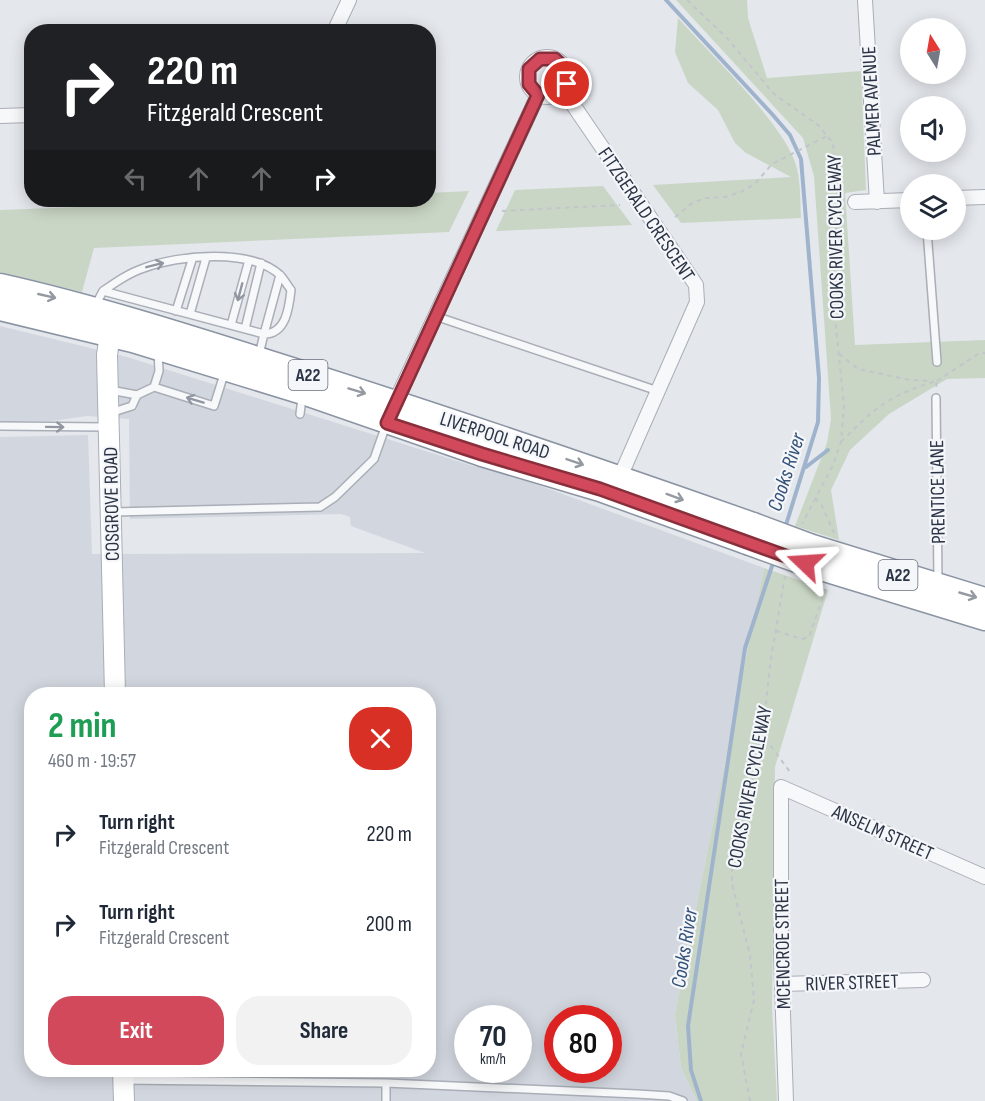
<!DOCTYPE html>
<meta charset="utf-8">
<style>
body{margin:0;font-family:"Sofia Sans Condensed",sans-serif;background:#f2f2f3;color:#1f2937;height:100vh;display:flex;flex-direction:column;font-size:22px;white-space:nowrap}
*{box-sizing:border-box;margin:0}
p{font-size:20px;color:#747a83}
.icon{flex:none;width:33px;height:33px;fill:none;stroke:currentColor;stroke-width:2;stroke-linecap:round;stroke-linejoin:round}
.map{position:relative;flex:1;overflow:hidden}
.side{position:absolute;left:24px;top:687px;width:412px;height:390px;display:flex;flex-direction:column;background:#fff;border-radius:24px;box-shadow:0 3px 15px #0003}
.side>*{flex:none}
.banner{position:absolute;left:24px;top:24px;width:412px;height:183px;border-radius:24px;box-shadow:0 3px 15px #0003;background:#202124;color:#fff;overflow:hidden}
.needle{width:39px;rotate:349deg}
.buttons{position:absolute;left:900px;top:18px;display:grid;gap:12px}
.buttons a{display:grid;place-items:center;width:66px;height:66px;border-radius:50%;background:#fff;box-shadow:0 3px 15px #0003;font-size:30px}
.speed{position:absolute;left:454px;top:1005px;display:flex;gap:12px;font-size:30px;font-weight:700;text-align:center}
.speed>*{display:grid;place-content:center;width:78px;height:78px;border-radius:50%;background:#fff;box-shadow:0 3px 15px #0003;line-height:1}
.speed small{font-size:15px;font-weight:400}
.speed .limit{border:9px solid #d22;background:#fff;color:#111}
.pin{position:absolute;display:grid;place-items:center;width:51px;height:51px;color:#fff;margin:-26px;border:3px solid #fff;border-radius:50%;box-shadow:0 2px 6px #0007}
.me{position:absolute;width:66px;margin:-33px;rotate:290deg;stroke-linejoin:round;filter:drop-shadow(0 0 4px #0008)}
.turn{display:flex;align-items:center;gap:21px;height:126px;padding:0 24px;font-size:27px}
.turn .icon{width:78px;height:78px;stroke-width:2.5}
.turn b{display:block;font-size:42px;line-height:51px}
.lanes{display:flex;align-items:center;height:57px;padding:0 24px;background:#0003;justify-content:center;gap:30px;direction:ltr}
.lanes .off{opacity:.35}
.round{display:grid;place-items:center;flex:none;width:63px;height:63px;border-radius:24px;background:#f2f2f3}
.headline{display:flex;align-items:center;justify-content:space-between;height:102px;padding:0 24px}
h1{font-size:36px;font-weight:700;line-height:45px;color:#1e9e55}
.primary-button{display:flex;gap:12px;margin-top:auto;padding:12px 24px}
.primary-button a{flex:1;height:69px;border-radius:24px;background:#d1495b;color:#fff;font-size:24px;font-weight:700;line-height:69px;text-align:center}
.primary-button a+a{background:#f2f2f3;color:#1f2937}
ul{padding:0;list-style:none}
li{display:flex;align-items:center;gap:18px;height:90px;padding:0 24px}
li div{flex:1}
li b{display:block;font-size:22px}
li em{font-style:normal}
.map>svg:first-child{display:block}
.built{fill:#d2d6de;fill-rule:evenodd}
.green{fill:#c9d6c5}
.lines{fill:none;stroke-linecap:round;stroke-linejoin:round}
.stream{stroke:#9fb4cc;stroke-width:4}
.service-casing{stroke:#a9aeb7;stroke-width:10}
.minor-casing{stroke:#a9aeb7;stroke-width:16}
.secondary-casing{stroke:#a9aeb7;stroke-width:22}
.trunk-casing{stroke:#8b94a3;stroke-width:27}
.path{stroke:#c2c5cb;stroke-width:2;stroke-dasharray:4.5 4.5;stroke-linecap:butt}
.service{stroke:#f7f8fa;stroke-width:7}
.minor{stroke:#f7f8fa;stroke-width:14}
.secondary{stroke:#fff;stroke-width:20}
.trunk{stroke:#fff;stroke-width:24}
.trunk-bridge-casing{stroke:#8b94a3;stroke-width:27;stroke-linecap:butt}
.trunk-bridge{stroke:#fff;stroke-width:24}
.oneway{stroke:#9196a0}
.oneway2{stroke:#959aa2}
.route-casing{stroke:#882f3b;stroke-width:15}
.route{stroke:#d1495b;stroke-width:10}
.labels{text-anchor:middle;stroke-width:4.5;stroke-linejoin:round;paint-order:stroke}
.shield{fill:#f4f6f9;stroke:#676e7b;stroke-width:1.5}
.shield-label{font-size:18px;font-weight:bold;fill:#2b3445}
.street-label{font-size:20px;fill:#2b3445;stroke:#f4f6f9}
.water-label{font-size:21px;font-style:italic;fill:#34527a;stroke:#f4f6f9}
</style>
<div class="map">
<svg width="985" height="1101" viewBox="0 0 985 1101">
<rect width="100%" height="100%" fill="#e4e7ec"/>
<path class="built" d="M 0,326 L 127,357 L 476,467 L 478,463 L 764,568 L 675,1014 L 681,1068 L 697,1101 L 0,1101 L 0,437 L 88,435 L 92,554 L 425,553 L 351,526 L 350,517 L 341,514 L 130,519 L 129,419 L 87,416 L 52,421 L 0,422 ZM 32,694 L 429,694 L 429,1070 L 32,1070 ZM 468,1018 L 519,1018 L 519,1070 L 468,1070 ZM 558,1018 L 609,1018 L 609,1070 L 558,1070 Z"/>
<path class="green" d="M 676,0 L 747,0 L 748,18 L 767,78 L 861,71 L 866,190 L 845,193 L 855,345 L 985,340 L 985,378 L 947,379 L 889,414 L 850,450 L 831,490 L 839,540 L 795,526 L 827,443 L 831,419 L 814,176 L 803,138 Z
M 678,18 C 710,54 780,120 795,162 C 801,179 800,200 801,218 L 681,223 L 653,185 L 791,177 L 746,153 L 735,143 L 718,110 L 688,83 L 675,52 Z
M 603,186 L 632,225 L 496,231 L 515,190 Z
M 469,191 L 449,232 L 94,248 L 82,292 L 0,272 L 0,210 L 261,200 L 429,200 L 429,193 Z
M 764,568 L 828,590 L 775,767 L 772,1007 L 777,1101 L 697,1101 L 681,1068 L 675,1014 Z"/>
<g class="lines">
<path class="stream" d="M 666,0 L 772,114 L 790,135 L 801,159 L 819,378 L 818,422 L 785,528
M 806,467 L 828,450
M 701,1101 L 691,1070 L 688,1026 L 745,648 L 774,560"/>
<defs>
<path id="service" d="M 927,230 L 937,362
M 103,291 C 116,282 129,273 144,268 C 178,255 251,248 280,275 C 284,279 287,285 291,290 C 289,308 286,334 264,334 L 280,275
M 95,306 L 103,291 L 264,334 L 259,355
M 176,311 L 192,260
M 190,314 L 206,258
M 435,316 L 658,391
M 231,325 L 249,260
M 245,329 L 261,263
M 158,351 L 159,371 L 154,387 L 214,406 L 225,371
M 110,390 L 137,395
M 936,398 L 938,581
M 110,413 L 132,406 L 137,395 L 154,387
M 300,414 L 302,398
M 0,426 L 105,427
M 113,512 L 320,507 L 335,497 L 374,459 L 386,425
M 126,1080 L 386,1083 L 637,1094 L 669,1096 L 683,1101
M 386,1083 L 386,1101"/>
<path id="minor" d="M 865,0 L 877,202
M 334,32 L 349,0
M527 77a20 20 0 1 1 40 0a20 20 0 1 1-40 0Z
M 563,90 L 696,285 L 697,302 L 620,477
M 0,116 L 32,115
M 956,198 L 985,197
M 855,202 L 910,200
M 392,409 L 538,95
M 782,984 L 923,980
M 786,1101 L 781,955 L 781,787 L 985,877"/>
<path id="secondary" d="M 112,320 L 107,355 L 115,694
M 123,1070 L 124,1101"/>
<path id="trunk" d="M 0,286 C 111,311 218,347 327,381 C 470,427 611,475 753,525
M 0,308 L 133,340 L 303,392 L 482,454 L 600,489 L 747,542
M 812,547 L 985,600
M 805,563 L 985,618"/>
</defs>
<use href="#service" class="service-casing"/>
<use href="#minor" class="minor-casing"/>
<use href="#secondary" class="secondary-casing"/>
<use href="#trunk" class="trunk-casing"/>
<path class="path" d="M 687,0 L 726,37 L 774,94 L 818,125 L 833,143 L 838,203 L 834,250 L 834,308 L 844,405 L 841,442 L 833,465 L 802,524
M 502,211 L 620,205
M 675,217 L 691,204 L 704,198 L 725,197 L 741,192 L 755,184 L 772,164 L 827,136
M 839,354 L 858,369 L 910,380 L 932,381
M 937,381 L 978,354 L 985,353
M 841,442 C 874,408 891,394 937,381 L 936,388
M 815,498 L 822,506 L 835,535
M 776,631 L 802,639 L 809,637 L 826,588
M 760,731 L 790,772
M 750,1101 L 741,1054 L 754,1000 L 750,955 L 732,884 L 732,860 L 765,712 L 771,658 L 785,576"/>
<use href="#service" class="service"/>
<use href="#minor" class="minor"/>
<use href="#secondary" class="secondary"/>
<use href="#trunk" class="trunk"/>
<defs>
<path id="trunk-bridge" d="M 753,525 L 812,547
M 747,542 L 805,563"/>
</defs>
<use href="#trunk-bridge" class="trunk-bridge-casing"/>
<use href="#trunk-bridge" class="trunk-bridge"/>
</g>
<defs><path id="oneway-shaft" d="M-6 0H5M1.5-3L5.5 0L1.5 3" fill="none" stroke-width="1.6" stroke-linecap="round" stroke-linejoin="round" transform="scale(1.5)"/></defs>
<g class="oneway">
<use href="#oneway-shaft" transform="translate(155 265) rotate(-14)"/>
<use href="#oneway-shaft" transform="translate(240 292) rotate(105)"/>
<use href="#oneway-shaft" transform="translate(195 400) rotate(-163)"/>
<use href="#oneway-shaft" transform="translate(55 427) rotate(1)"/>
</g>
<g class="oneway2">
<use href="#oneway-shaft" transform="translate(47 296) rotate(13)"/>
<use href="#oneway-shaft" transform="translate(357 391) rotate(17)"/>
<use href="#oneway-shaft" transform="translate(575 462) rotate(19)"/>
<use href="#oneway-shaft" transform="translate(675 497) rotate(20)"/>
<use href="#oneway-shaft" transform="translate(968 595) rotate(16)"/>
</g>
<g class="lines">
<defs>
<path id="route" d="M 567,84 L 566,69 L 555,59 L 540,59 L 529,69 L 529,84 L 538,95 L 387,423 L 482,454 L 600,489 L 805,563"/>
</defs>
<use href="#route" class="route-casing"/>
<use href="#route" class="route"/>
</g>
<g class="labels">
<g class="shield">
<rect x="288.5" y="360" width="39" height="30" rx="4.5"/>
<rect x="878.5" y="560" width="39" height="30" rx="4.5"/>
</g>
<g class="shield-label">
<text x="308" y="381">A22</text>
<text x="898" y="581">A22</text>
</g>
<g class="street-label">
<text transform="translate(871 101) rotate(-93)" y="7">PALMER AVENUE</text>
<text transform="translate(647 214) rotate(56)" y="7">FITZGERALD CRESCENT</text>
<text transform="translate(835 237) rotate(-91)" y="7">COOKS RIVER CYCLEWAY</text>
<text transform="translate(495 435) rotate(18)" y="7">LIVERPOOL ROAD</text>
<text transform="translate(937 492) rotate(-91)" y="7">PRENTICE LANE</text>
<text transform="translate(111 504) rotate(-91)" y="7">COSGROVE ROAD</text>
<text transform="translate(749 787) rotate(-79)" y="7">COOKS RIVER CYCLEWAY</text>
<text transform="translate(883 832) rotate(24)" y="7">ANSELM STREET</text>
<text transform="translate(782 944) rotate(-91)" y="7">MCENCROE STREET</text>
<text transform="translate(852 982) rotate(-2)" y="7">RIVER STREET</text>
</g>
<g class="water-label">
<text transform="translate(786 472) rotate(-72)" y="7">Cooks River</text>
<text transform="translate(684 948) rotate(-81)" y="7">Cooks River</text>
</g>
</g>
</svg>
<div class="buttons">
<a><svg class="needle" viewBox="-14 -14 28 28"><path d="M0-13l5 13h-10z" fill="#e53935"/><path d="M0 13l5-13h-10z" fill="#747a83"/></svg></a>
<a><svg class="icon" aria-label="sound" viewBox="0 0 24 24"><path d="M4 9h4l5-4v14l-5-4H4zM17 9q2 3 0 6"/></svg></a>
<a><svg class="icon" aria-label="layers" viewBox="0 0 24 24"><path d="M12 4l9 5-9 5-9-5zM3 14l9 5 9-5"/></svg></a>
</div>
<div class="speed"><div>70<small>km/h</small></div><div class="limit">80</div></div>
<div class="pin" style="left:567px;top:84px;background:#d93025"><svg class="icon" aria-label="arrive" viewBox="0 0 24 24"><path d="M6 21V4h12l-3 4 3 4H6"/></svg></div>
<svg class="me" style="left:805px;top:563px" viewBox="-20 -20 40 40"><path d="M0-17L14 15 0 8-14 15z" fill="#d1495b" stroke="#fff" stroke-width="4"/></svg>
<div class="banner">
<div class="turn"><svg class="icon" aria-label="right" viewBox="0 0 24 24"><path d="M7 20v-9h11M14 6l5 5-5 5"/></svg><div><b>220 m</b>Fitzgerald Crescent</div></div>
<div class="lanes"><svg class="icon off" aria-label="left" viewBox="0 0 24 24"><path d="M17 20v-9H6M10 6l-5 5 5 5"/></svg><svg class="icon off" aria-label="ahead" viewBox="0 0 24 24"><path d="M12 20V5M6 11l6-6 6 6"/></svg><svg class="icon off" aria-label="ahead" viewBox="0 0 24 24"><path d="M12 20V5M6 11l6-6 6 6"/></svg><svg class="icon" aria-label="right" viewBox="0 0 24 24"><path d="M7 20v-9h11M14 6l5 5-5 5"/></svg></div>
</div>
<section class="side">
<div class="headline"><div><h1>2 min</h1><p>460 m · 19:57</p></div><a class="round" style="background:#d93025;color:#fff"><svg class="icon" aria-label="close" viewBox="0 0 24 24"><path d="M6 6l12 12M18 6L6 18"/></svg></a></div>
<ul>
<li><svg class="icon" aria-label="right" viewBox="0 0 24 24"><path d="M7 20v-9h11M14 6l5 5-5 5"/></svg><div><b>Turn right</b><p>Fitzgerald Crescent</p></div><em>220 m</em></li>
<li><svg class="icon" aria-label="right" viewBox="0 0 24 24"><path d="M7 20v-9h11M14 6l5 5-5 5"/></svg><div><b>Turn right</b><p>Fitzgerald Crescent</p></div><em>200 m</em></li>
</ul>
<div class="primary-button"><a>Exit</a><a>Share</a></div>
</section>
</div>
